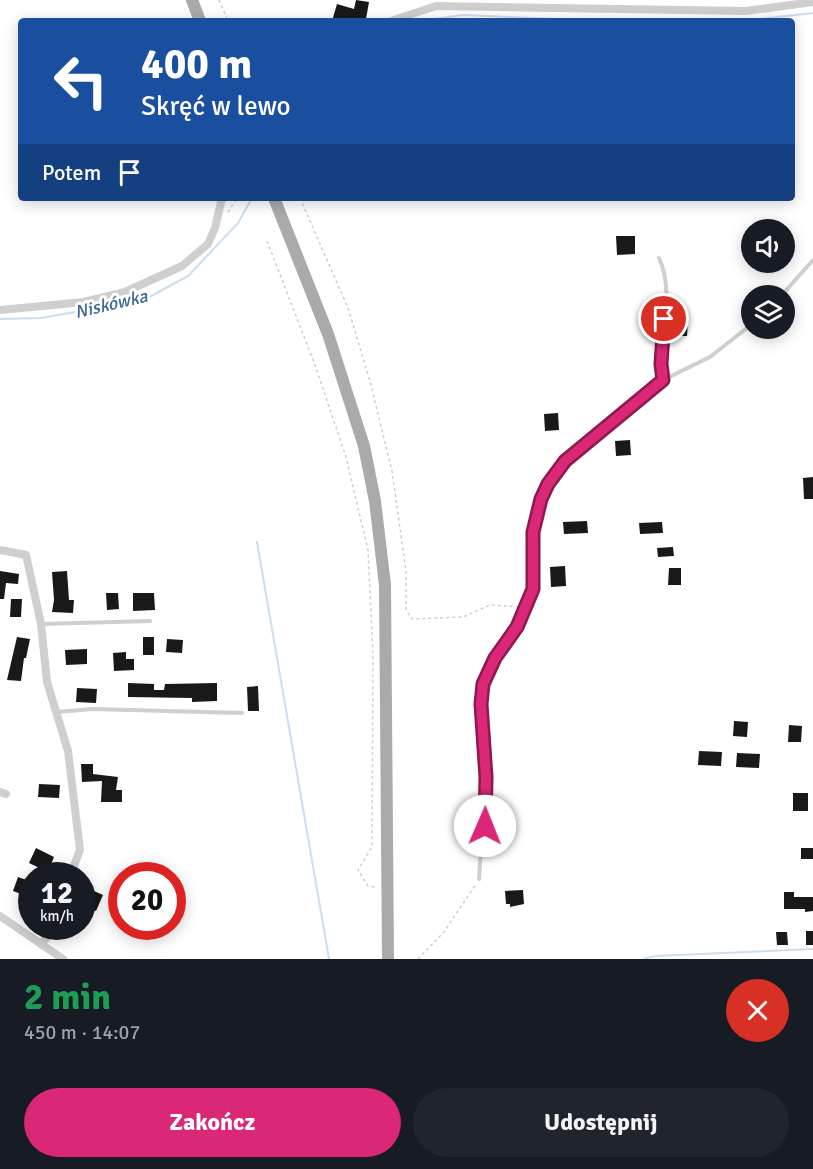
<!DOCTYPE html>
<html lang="pl">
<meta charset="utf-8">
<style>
body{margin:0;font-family:Signika,sans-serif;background:#20242c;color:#f1f3f6;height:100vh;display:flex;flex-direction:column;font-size:22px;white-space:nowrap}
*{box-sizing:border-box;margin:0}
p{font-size:20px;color:#9ea1a6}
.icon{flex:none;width:33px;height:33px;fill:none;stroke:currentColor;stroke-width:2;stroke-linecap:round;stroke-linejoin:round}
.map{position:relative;height:959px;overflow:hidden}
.sheet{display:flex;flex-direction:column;background:#171b24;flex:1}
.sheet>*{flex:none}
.hud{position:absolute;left:18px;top:18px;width:777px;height:183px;border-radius:6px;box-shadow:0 3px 15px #0003;background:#1a4fa0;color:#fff;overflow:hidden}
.fabs{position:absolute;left:741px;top:219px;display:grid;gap:12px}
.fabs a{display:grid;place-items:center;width:54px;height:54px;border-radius:50%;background:#171b24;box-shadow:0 3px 15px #0003;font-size:30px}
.speed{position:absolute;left:18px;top:862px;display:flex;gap:12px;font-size:30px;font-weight:700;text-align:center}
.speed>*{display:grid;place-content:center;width:78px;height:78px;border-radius:50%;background:#171b24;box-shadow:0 3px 15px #0003;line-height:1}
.speed small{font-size:15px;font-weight:400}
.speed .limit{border:9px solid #d22;background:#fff;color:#111}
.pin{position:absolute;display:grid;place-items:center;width:51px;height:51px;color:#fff;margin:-26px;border:3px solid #fff;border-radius:50%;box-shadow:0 2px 6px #0007}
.me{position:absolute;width:66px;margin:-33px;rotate:1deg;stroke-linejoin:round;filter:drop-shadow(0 0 4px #0008)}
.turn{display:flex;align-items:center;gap:21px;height:126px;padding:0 24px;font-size:27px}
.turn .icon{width:78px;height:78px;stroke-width:2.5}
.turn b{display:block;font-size:42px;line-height:51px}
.then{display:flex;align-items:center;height:57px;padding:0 24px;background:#0003;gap:12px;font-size:22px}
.round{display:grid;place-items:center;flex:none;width:63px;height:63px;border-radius:32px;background:#20242c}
.head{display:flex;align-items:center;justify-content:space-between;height:102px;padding:0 24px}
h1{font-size:36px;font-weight:700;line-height:45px;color:#1e9e55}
.button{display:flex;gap:12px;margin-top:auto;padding:12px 24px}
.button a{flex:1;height:69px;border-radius:36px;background:#db2777;color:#fff;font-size:24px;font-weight:700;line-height:69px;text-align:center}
.button a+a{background:#20242c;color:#f1f3f6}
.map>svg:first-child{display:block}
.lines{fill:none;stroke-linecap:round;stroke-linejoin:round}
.stream{stroke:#ceddee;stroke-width:2}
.building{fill:#191919}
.path{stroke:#cfcfcf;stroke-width:1.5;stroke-dasharray:3 3;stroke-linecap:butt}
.lane{stroke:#cfcfcf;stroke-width:4}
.street{stroke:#cfcfcf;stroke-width:8}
.primary{stroke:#aaa;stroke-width:12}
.route-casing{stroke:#8e194d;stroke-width:15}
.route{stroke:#db2777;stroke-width:10}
.labels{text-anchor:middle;stroke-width:6;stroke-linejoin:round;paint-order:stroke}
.water-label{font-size:18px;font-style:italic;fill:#3d6798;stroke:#fff}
</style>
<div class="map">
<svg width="813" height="959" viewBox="0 0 813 959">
<rect width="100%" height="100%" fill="#fff"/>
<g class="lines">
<path class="stream" d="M 419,21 L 463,15 L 600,21
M 741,21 L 813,13
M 0,319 L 41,318 L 144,300 L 188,276 L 238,223 L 252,198
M 257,542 L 329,959
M 644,959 L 655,956 L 813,949"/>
</g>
<path class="building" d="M 356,0 L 369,2 L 366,19 L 332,21 L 337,4 L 354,9 Z
M 616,236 L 635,236 L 635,254 L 617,255 Z
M 674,321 L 688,322 L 687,336 L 674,336 Z
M 558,413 L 559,430 L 545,431 L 544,414 Z
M 630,440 L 631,455 L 616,456 L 615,441 Z
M 813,477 L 813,499 L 804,499 L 803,478 Z
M 587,521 L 588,533 L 564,534 L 563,522 Z
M 662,522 L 663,533 L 640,534 L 639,523 Z
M 673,547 L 674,556 L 658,557 L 657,548 Z
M 565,566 L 566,586 L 551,587 L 550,567 Z
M 669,568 L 681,568 L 681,585 L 668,585 Z
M 0,571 L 19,574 L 18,584 L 6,583 L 4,599 L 0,599 Z
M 67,571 L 69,600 L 74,600 L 73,613 L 52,612 L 54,600 L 52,572 Z
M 106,593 L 118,593 L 119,609 L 107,610 Z
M 133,593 L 154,593 L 155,610 L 133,611 Z
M 11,599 L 22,599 L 21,617 L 10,617 Z
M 17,637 L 30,639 L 26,658 L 24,658 L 21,681 L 7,680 Z
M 143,637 L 154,637 L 154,655 L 143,655 Z
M 167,639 L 183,640 L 182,653 L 166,652 Z
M 87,649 L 87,664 L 66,665 L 65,650 Z
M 126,652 L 126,659 L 134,659 L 134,670 L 114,671 L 113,653 Z
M 128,683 L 154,684 L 154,690 L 164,690 L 165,684 L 217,683 L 217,701 L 192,702 L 192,698 L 128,697 Z
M 258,686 L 259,711 L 248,711 L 247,687 Z
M 77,688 L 97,689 L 96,703 L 76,702 Z
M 734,721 L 748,722 L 747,737 L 733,736 Z
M 789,725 L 802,726 L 801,742 L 788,742 Z
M 699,751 L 722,752 L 721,766 L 698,765 Z
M 737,753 L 760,754 L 759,768 L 736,767 Z
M 81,764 L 93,764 L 93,774 L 118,777 L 116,790 L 122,790 L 122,802 L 101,802 L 102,781 L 82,782 Z
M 39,784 L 60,785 L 59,798 L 38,797 Z
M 793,793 L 808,793 L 808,811 L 793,811 Z
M 36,848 L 54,857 L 48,872 L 29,863 Z
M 801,848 L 813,848 L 813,859 L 801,859 Z
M 18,877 L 32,882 L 32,898 L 13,891 Z
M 85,887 L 103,895 L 96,911 L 82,905 Z
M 523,890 L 524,904 L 510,907 L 510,904 L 506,904 L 505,891 Z
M 784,892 L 794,892 L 794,897 L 813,897 L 813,911 L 805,912 L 805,909 L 784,909 Z
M 806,931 L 813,931 L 813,945 L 806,945 Z
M 776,932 L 787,932 L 788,945 L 777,945 Z"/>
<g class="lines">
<path class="path" d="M 219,0 L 228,21
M 300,198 L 348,308 L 370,381 L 392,471 L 406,571 L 406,610 L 412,619 L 463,617 L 490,605 L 520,607
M 228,212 L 237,198
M 267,241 L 315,365 L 346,457 L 368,550 L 373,655 L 372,847 L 358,870 L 368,886 L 375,887
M 418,959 L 444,932 L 476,884"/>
<path class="lane" d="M 659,258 C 676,294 658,341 663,380
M 781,296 L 813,260
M 41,624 L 150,621
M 57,712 L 92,709 L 242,713
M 479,879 L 486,777 L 481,704 L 483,684 L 495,658 L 517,627 L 533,589 L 533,532 L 541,499 L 548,484 L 565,461 L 631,404 L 663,380 L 710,357 L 752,324"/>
<path class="street" d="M 391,21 L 436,6 L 746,11 L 813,2
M 0,310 L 84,302 L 125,292 L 182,266 L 208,244 L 215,228 L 222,198
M 0,550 L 26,555 L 41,624 L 47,682 L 68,751 L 80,850 L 70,876
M 0,792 L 6,794
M 0,916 L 63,959
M 42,942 L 47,938 L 51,927"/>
<path class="primary" d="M 192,0 L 200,21
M 274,198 L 328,334 L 364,446 L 375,501 L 385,585 L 388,959"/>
</g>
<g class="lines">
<defs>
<path id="route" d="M 485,826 L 486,777 L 481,704 L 483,684 L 495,658 L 517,627 L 533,589 L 533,532 L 541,499 L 548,484 L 565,461 L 663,380 L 661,364 L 664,319"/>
</defs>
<use href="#route" class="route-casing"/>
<use href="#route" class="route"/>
</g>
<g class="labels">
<g class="water-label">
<text transform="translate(111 304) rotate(-13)" y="6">Niskówka</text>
</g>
</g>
</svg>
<div class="fabs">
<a><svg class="icon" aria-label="sound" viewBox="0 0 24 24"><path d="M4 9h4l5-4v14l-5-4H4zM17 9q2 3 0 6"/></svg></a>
<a><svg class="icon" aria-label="layers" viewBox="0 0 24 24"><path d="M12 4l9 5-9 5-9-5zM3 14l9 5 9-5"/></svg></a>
</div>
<div class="speed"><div>12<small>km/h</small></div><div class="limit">20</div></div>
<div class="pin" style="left:664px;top:319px;background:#d93025"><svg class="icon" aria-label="arrive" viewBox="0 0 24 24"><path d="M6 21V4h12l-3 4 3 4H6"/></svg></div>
<svg class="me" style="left:485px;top:826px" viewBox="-20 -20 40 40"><circle r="19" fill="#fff"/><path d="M0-13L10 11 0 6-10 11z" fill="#db2777"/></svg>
<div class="hud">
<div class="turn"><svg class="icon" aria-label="left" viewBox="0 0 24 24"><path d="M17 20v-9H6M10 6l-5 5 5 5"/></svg><div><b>400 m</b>Skręć w lewo</div></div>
<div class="then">Potem<svg class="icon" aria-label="arrive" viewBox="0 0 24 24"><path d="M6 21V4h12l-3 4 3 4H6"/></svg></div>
</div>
</div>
<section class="sheet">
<div class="head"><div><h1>2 min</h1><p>450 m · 14:07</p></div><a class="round" style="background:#d93025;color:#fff"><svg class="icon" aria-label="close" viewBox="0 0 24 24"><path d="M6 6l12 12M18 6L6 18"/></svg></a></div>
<div class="button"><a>Zakończ</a><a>Udostępnij</a></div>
</section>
